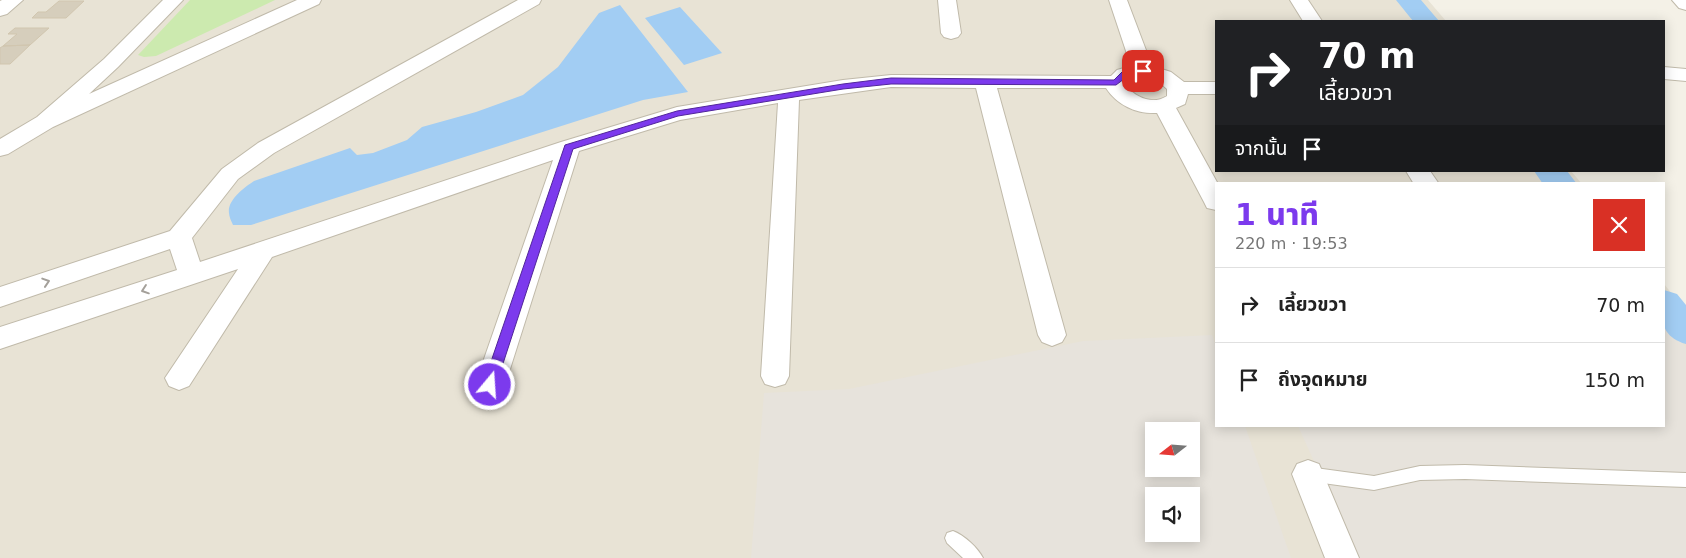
<!DOCTYPE html>
<html lang="th">
<meta charset="utf-8">
<style>
body{margin:0;font-family:"DejaVu Sans","Noto Sans Thai",sans-serif;background:#f2f2f2;color:#222;height:100vh;display:flex;flex-direction:column;font-size:19px;white-space:nowrap}
*{box-sizing:border-box;margin:0}
p{font-size:16px;color:#767676}
.icon{flex:none;width:28px;height:28px;fill:none;stroke:currentColor;stroke-width:2;stroke-linecap:round;stroke-linejoin:round}
.map{position:relative;flex:1;overflow:hidden}
.side{position:absolute;left:1215px;top:182px;width:450px;height:245px;display:flex;flex-direction:column;background:#fff;border-radius:0px;box-shadow:0 2px 12px #0003}
.side>*{flex:none}
.hud{position:absolute;left:1215px;top:20px;width:450px;height:152px;border-radius:0px;box-shadow:0 2px 12px #0003;background:#202124;color:#fff;overflow:hidden}
.needle{width:32px;rotate:253deg}
.fabs{position:absolute;left:1145px;top:422px;display:grid;gap:10px}
.fabs a{display:grid;place-items:center;width:55px;height:55px;border-radius:0px;background:#fff;box-shadow:0 2px 12px #0003;font-size:25px}
.pin{position:absolute;display:grid;place-items:center;width:42px;height:42px;color:#fff;margin:-21px;border-radius:10px;box-shadow:0 2px 8px #0006}
.me{position:absolute;width:55px;margin:-28px;rotate:18deg;stroke-linejoin:round;filter:drop-shadow(0 0 4px #0008)}
.turn{display:flex;align-items:center;gap:18px;height:105px;padding:0 20px;font-size:22px}
.turn .icon{width:65px;height:65px;stroke-width:2.5}
.turn b{display:block;font-size:35px;line-height:42px}
.then{display:flex;align-items:center;height:48px;padding:0 20px;background:#0003;gap:10px;font-size:19px}
.round{display:grid;place-items:center;flex:none;width:52px;height:52px;border-radius:0px;background:#f2f2f2}
.head{display:flex;align-items:center;justify-content:space-between;height:85px;padding:0 20px}
h1{font-size:30px;font-weight:800;line-height:38px;color:#7c3aed}
ul{padding:0;list-style:none}
li{display:flex;align-items:center;gap:15px;height:75px;padding:0 20px;border-top:1px solid #e0e0e0}
li div{flex:1}
li b{display:block;font-size:19px}
li em{font-style:normal}
.map>svg:first-child{display:block}
.residential{fill:#e8e3d5;fill-rule:evenodd}
.industrial{fill:#e7e3dc;fill-rule:evenodd}
.green{fill:#cceaaf}
.water{fill:#a2cdf3}
.lines{fill:none;stroke-linecap:round;stroke-linejoin:round}
.canal{fill:#a2cdf3;fill-rule:evenodd}
.building{fill:#d6cebc;stroke:#d1c6af}
.service-casing{stroke:#c0baaa;stroke-width:2}
.minor-casing{stroke:#c0baaa;stroke-width:2}
.service{fill:#fff;fill-rule:evenodd}
.minor{fill:#fff;fill-rule:evenodd}
.oneway{stroke:#a4a09a}
.route{fill:#7c3aed;stroke:#51269a}
</style>
<div class="map">
<svg width="1686" height="558" viewBox="0 0 1686 558">
<rect width="100%" height="100%" fill="#f4f1e7"/>
<path class="residential" d="M 0,0 L 1428,0 L 1446,21 L 1216,21 L 1216,171 L 1571,171 L 1582,184 L 1216,184 L 1216,426 L 1664,426 L 1664,284 L 1686,311 L 1686,558 L 0,558 ZM 1154,431 L 1191,431 L 1191,469 L 1154,469 ZM 1154,496 L 1191,496 L 1191,534 L 1154,534 Z"/>
<path class="industrial" d="M 1664,330 L 1673,330 L 1686,348 L 1686,558 L 1358,558 L 1298,426 L 1664,426 Z
M 1212,335 L 1216,346 L 1216,426 L 1245,426 L 1291,558 L 751,558 L 764,393 L 849,389 L 1083,341 ZM 1154,431 L 1191,431 L 1191,469 L 1154,469 ZM 1154,496 L 1191,496 L 1191,534 L 1154,534 Z"/>
<path class="green" d="M 190,0 L 275,0 L 156,56 L 144,57 L 138,55 Z"/>
<path class="water" d="M 620,5 L 688,92 L 643,100 L 251,225 L 233,225 C 231,221 229,216 229,213 C 227,200 245,187 254,181 L 350,148 L 357,155 L 373,153 L 407,140 L 422,127 L 476,112 L 523,95 L 558,67 L 599,13 Z
M 680,7 L 722,53 L 684,65 L 645,18 Z"/>
<g class="lines">
<path class="canal" d="M 1396,0 L 1421,0 L 1439,21 L 1413,21 Z
M 1534,171 L 1567,171 L 1577,184 L 1543,184 Z
M 1664,290 L 1677,294 L 1686,305 L 1686,344 C 1657,335 1662,316 1664,290 Z"/>
</g>
<path class="building" d="M 59,1 L 84,1 L 66,18 L 32,18 L 38,12 L 46,12 Z
M 15,28 L 49,28 L 30,45 L 3,46 L 17,34 L 8,34 Z
M 30,45 L 10,64 L 0,64 L 0,48 L 3,46 Z"/>
<g class="lines">
<defs>
<path id="service" d="M 1465,465 L 1686,473 L 1686,487 L 1465,479 L 1420,480 L 1374,490 L 1308,481 L 1303,479 L 1300,474 L 1303,469 L 1308,467 L 1374,476 L 1420,466 Z
M 953,531 C 964,535 978,548 983,558 L 963,558 L 947,543 L 945,538 L 947,533 Z"/>
<path id="minor" d="M 2,0 L 23,0 L 7,14 L 0,16 L 0,1 Z
M 163,0 L 183,0 L 118,67 L 89,94 L 297,0 L 321,0 L 319,4 L 53,127 L 8,154 L 0,156 L 0,139 L 37,117 L 104,59 Z
M 518,0 L 541,0 L 539,4 L 274,153 L 238,179 L 192,238 L 200,262 L 561,142 L 677,107 L 843,80 L 891,75 L 1111,76 L 1117,70 L 1131,66 L 1109,0 L 1127,0 L 1152,66 L 1171,72 L 1184,82 L 1216,82 L 1216,94 L 1188,94 L 1185,104 L 1176,108 L 1218,184 L 1216,184 L 1216,210 L 1207,208 L 1204,202 L 1157,113 C 1136,114 1117,105 1106,88 L 997,88 L 1066,335 L 1062,342 L 1052,346 L 1042,342 L 1038,335 L 976,88 L 891,87 L 799,100 L 789,376 L 785,384 L 775,387 L 765,384 L 761,376 L 778,103 L 680,120 L 579,151 L 505,385 L 500,393 L 490,397 L 480,393 L 475,385 L 553,160 L 272,257 L 189,386 L 179,390 L 169,386 L 165,378 L 238,269 L 0,349 L 0,327 L 177,270 L 170,249 L 0,307 L 0,287 L 170,231 L 222,169 L 258,143 ZM 1136,77 C 1149,78 1158,80 1167,89 L 1167,96 C 1153,105 1137,98 1127,87 L 1128,82 Z
M 938,0 L 956,0 L 961,33 L 958,37 L 951,39 L 944,37 L 941,33 Z
M 1290,0 L 1308,0 L 1322,21 L 1303,21 Z
M 1672,0 L 1686,0 L 1686,10 L 1679,8 Z
M 1664,67 L 1686,69 L 1686,81 L 1664,79 Z
M 1406,171 L 1430,171 L 1439,184 L 1414,184 Z
M 1308,460 L 1319,464 L 1359,558 L 1325,558 L 1292,474 L 1297,464 Z"/>
</defs>
<use href="#service" class="service-casing"/>
<use href="#minor" class="minor-casing"/>
<use href="#service" class="service"/>
<use href="#minor" class="minor"/>
</g>
<defs><path id="oneway-chevron" d="M-2-3.5L2.5 0L-2 3.5" fill="none" stroke-width="1.6" stroke-linecap="round" stroke-linejoin="round" transform="scale(1.25)"/></defs>
<g class="oneway">
<use href="#oneway-chevron" transform="translate(46 282) rotate(-18)"/>
<use href="#oneway-chevron" transform="translate(145 290) rotate(161)"/>
</g>
<path class="route" d="M 1143,68 L 1148,71 L 1146,73 L 1128,76 L 1116,85 L 891,84 L 843,89 L 678,116 L 573,149 L 496,385 L 494,388 L 485,388 L 483,385 L 565,145 L 677,111 L 843,84 L 891,78 L 1114,80 L 1122,72 Z"/>
</svg>
<div class="fabs">
<a><svg class="needle" viewBox="-14 -14 28 28"><path d="M0-13l5 13h-10z" fill="#e53935"/><path d="M0 13l5-13h-10z" fill="#767676"/></svg></a>
<a><svg class="icon" aria-label="sound" viewBox="0 0 24 24"><path d="M4 9h4l5-4v14l-5-4H4zM17 9q2 3 0 6"/></svg></a>
</div>
<div class="pin" style="left:1143px;top:71px;background:#d93025"><svg class="icon" aria-label="arrive" viewBox="0 0 24 24"><path d="M6 21V4h12l-3 4 3 4H6"/></svg></div>
<svg class="me" style="left:490px;top:385px" viewBox="-20 -20 40 40"><circle r="17" fill="#7c3aed" stroke="#fff" stroke-width="3"/><path d="M0-11L8 9 0 5-8 9z" fill="#fff"/></svg>
<div class="hud">
<div class="turn"><svg class="icon" aria-label="right" viewBox="0 0 24 24"><path d="M7 20v-9h11M14 6l5 5-5 5"/></svg><div><b>70 m</b>เลี้ยวขวา</div></div>
<div class="then">จากนั้น<svg class="icon" aria-label="arrive" viewBox="0 0 24 24"><path d="M6 21V4h12l-3 4 3 4H6"/></svg></div>
</div>
<section class="side">
<div class="head"><div><h1>1 นาที</h1><p>220 m · 19:53</p></div><a class="round" style="background:#d93025;color:#fff"><svg class="icon" aria-label="close" viewBox="0 0 24 24"><path d="M6 6l12 12M18 6L6 18"/></svg></a></div>
<ul>
<li><svg class="icon" aria-label="right" viewBox="0 0 24 24"><path d="M7 20v-9h11M14 6l5 5-5 5"/></svg><div><b>เลี้ยวขวา</b></div><em>70 m</em></li>
<li><svg class="icon" aria-label="arrive" viewBox="0 0 24 24"><path d="M6 21V4h12l-3 4 3 4H6"/></svg><div><b>ถึงจุดหมาย</b></div><em>150 m</em></li>
</ul>
</section>
</div>
